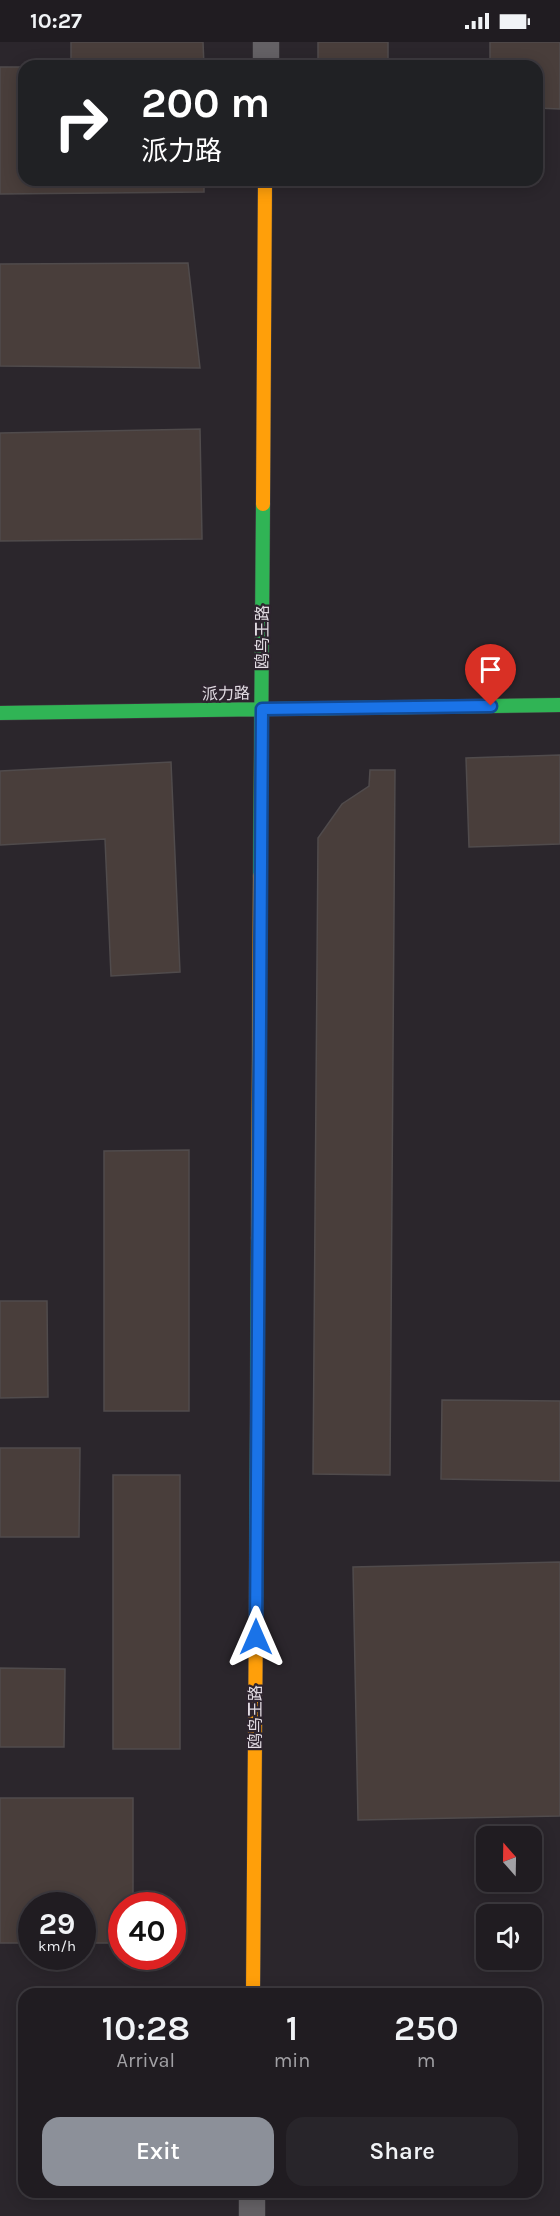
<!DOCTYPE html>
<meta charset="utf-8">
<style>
body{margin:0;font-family:Karla,"Noto Sans SC",sans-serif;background:#28252a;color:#f1f3f6;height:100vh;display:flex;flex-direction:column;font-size:22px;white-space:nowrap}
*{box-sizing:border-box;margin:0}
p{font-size:20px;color:#a2a1a5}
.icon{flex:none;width:33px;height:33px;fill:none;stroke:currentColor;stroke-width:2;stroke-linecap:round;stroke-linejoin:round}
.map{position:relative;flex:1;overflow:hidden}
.drawer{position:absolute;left:18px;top:1946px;width:524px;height:210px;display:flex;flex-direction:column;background:#201c21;border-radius:18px;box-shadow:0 3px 15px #0003,0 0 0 2px #3d3a3f}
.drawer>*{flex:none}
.guide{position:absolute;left:18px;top:18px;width:525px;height:126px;border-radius:18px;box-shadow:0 3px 15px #0003,0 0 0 2px #3d3a3f;background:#202124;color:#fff;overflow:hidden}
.needle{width:39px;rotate:340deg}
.fabs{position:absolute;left:476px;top:1784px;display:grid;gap:12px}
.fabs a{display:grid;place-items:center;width:66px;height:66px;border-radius:12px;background:#201c21;box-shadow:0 3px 15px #0003,0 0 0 2px #3d3a3f;font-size:30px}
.speed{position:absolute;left:18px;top:1850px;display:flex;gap:12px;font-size:30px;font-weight:700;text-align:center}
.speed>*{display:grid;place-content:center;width:78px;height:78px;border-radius:50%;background:#201c21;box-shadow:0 3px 15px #0003,0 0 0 2px #3d3a3f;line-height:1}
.speed small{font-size:15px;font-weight:400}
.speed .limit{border:9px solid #d22;background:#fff;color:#111}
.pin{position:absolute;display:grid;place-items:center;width:51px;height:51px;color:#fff;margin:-62px -26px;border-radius:50% 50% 50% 0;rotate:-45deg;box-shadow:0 0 6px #0007}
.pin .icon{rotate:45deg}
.me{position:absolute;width:66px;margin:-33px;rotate:0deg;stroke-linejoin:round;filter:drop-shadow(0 0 4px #0008)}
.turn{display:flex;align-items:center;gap:21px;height:126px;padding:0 24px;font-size:27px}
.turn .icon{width:78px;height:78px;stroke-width:2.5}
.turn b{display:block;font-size:42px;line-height:51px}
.eta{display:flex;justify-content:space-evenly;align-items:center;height:102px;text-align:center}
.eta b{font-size:36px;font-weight:600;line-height:42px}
.action{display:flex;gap:12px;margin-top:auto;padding:12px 24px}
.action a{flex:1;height:69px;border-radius:18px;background:#8c9099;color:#fff;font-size:24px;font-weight:600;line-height:69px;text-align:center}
.action a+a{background:#28252a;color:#f1f3f6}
.status{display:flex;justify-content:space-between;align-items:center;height:42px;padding:0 30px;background:#201c21;direction:ltr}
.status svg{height:16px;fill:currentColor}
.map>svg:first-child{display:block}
.building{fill:#493e3b;stroke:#504b4c;stroke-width:1.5}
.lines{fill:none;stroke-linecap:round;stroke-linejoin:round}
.street-casing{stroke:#454145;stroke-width:27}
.fast-casing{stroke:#454145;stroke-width:15}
.slow-casing{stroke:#454145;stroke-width:15}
.street{stroke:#646165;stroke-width:26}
.fast{stroke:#30b455;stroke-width:14}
.slow{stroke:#ff9f0a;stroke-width:14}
.route-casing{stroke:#114b97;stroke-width:15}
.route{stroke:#1a73e8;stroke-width:10}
.labels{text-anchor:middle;stroke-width:4.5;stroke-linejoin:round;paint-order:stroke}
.street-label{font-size:16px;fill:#e1dbe2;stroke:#2d242e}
</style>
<div class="status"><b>10:27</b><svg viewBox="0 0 49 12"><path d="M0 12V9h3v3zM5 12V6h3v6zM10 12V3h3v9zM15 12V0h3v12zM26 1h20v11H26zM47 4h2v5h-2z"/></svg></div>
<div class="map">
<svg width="560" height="2174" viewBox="0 0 560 2174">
<rect width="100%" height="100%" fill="#2b262c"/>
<path class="building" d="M 71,0 L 203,0 L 204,24 L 71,24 Z
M 318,0 L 388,0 L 388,24 L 318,24 Z
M 490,0 L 560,0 L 560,67 L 537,66 L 537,24 L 490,24 Z
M 0,25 L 24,25 L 24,138 L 204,138 L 204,150 L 0,152 Z
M 188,221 L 200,326 L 0,324 L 0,222 Z
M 200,387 L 202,497 L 0,499 L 0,391 Z
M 560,713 L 560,802 L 469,805 L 466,716 Z
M 171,720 L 180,930 L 111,934 L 105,797 L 0,803 L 0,729 Z
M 370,728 L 395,728 L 390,1433 L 313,1432 L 318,796 L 342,762 L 369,744 Z
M 189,1108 L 189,1369 L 104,1369 L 104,1109 Z
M 0,1259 L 47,1259 L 48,1355 L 0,1356 Z
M 442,1358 L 560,1359 L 560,1439 L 441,1437 Z
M 0,1406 L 80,1406 L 79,1495 L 0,1495 Z
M 113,1433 L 180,1433 L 180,1707 L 113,1707 Z
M 560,1520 L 560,1774 L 358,1778 L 353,1525 Z
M 0,1626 L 65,1627 L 64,1705 L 0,1705 Z
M 0,1756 L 133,1756 L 133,1863 L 122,1863 L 122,1901 L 82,1901 L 82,1863 L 32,1863 L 32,1901 L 0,1901 Z"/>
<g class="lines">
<defs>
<path id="street" d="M 266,24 L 266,0
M 252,2174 L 252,2150"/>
<path id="fast" d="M 0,671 L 560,663
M 260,834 L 263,462
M 256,1567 L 258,1196"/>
<path id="slow" d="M 263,462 L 265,138
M 258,1196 L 260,834
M 253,1952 L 256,1567"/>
</defs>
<use href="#street" class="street-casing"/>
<use href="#fast" class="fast-casing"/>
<use href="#slow" class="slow-casing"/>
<use href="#street" class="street"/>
<use href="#fast" class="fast"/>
<use href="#slow" class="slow"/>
</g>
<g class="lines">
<defs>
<path id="route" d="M 256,1595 L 262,667 L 491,664"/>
</defs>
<use href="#route" class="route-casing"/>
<use href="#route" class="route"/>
</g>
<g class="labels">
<g class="street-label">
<text transform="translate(262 595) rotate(-90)" y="6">鸥鸟王路</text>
<text transform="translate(226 651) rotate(-1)" y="6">派力路</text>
<text transform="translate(255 1675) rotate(-90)" y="6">鸥鸟王路</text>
</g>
</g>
</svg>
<div class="fabs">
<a><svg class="needle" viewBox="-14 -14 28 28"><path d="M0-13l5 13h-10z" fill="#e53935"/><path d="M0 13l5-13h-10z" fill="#a2a1a5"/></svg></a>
<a><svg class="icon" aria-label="sound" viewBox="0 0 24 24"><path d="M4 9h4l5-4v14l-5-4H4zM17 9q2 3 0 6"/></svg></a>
</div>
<div class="speed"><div>29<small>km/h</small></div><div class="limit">40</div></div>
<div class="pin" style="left:491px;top:664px;background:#d93025"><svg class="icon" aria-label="arrive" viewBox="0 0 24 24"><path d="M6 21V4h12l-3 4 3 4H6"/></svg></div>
<svg class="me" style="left:256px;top:1595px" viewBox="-20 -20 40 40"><path d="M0-17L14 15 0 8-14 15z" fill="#1a73e8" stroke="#fff" stroke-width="4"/></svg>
<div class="guide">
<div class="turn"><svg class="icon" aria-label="right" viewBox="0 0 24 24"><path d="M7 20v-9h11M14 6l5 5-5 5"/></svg><div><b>200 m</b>派力路</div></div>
</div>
<section class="drawer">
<div class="eta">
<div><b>10:28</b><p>Arrival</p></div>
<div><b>1</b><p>min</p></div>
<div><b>250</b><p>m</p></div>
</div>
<div class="action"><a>Exit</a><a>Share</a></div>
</section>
</div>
